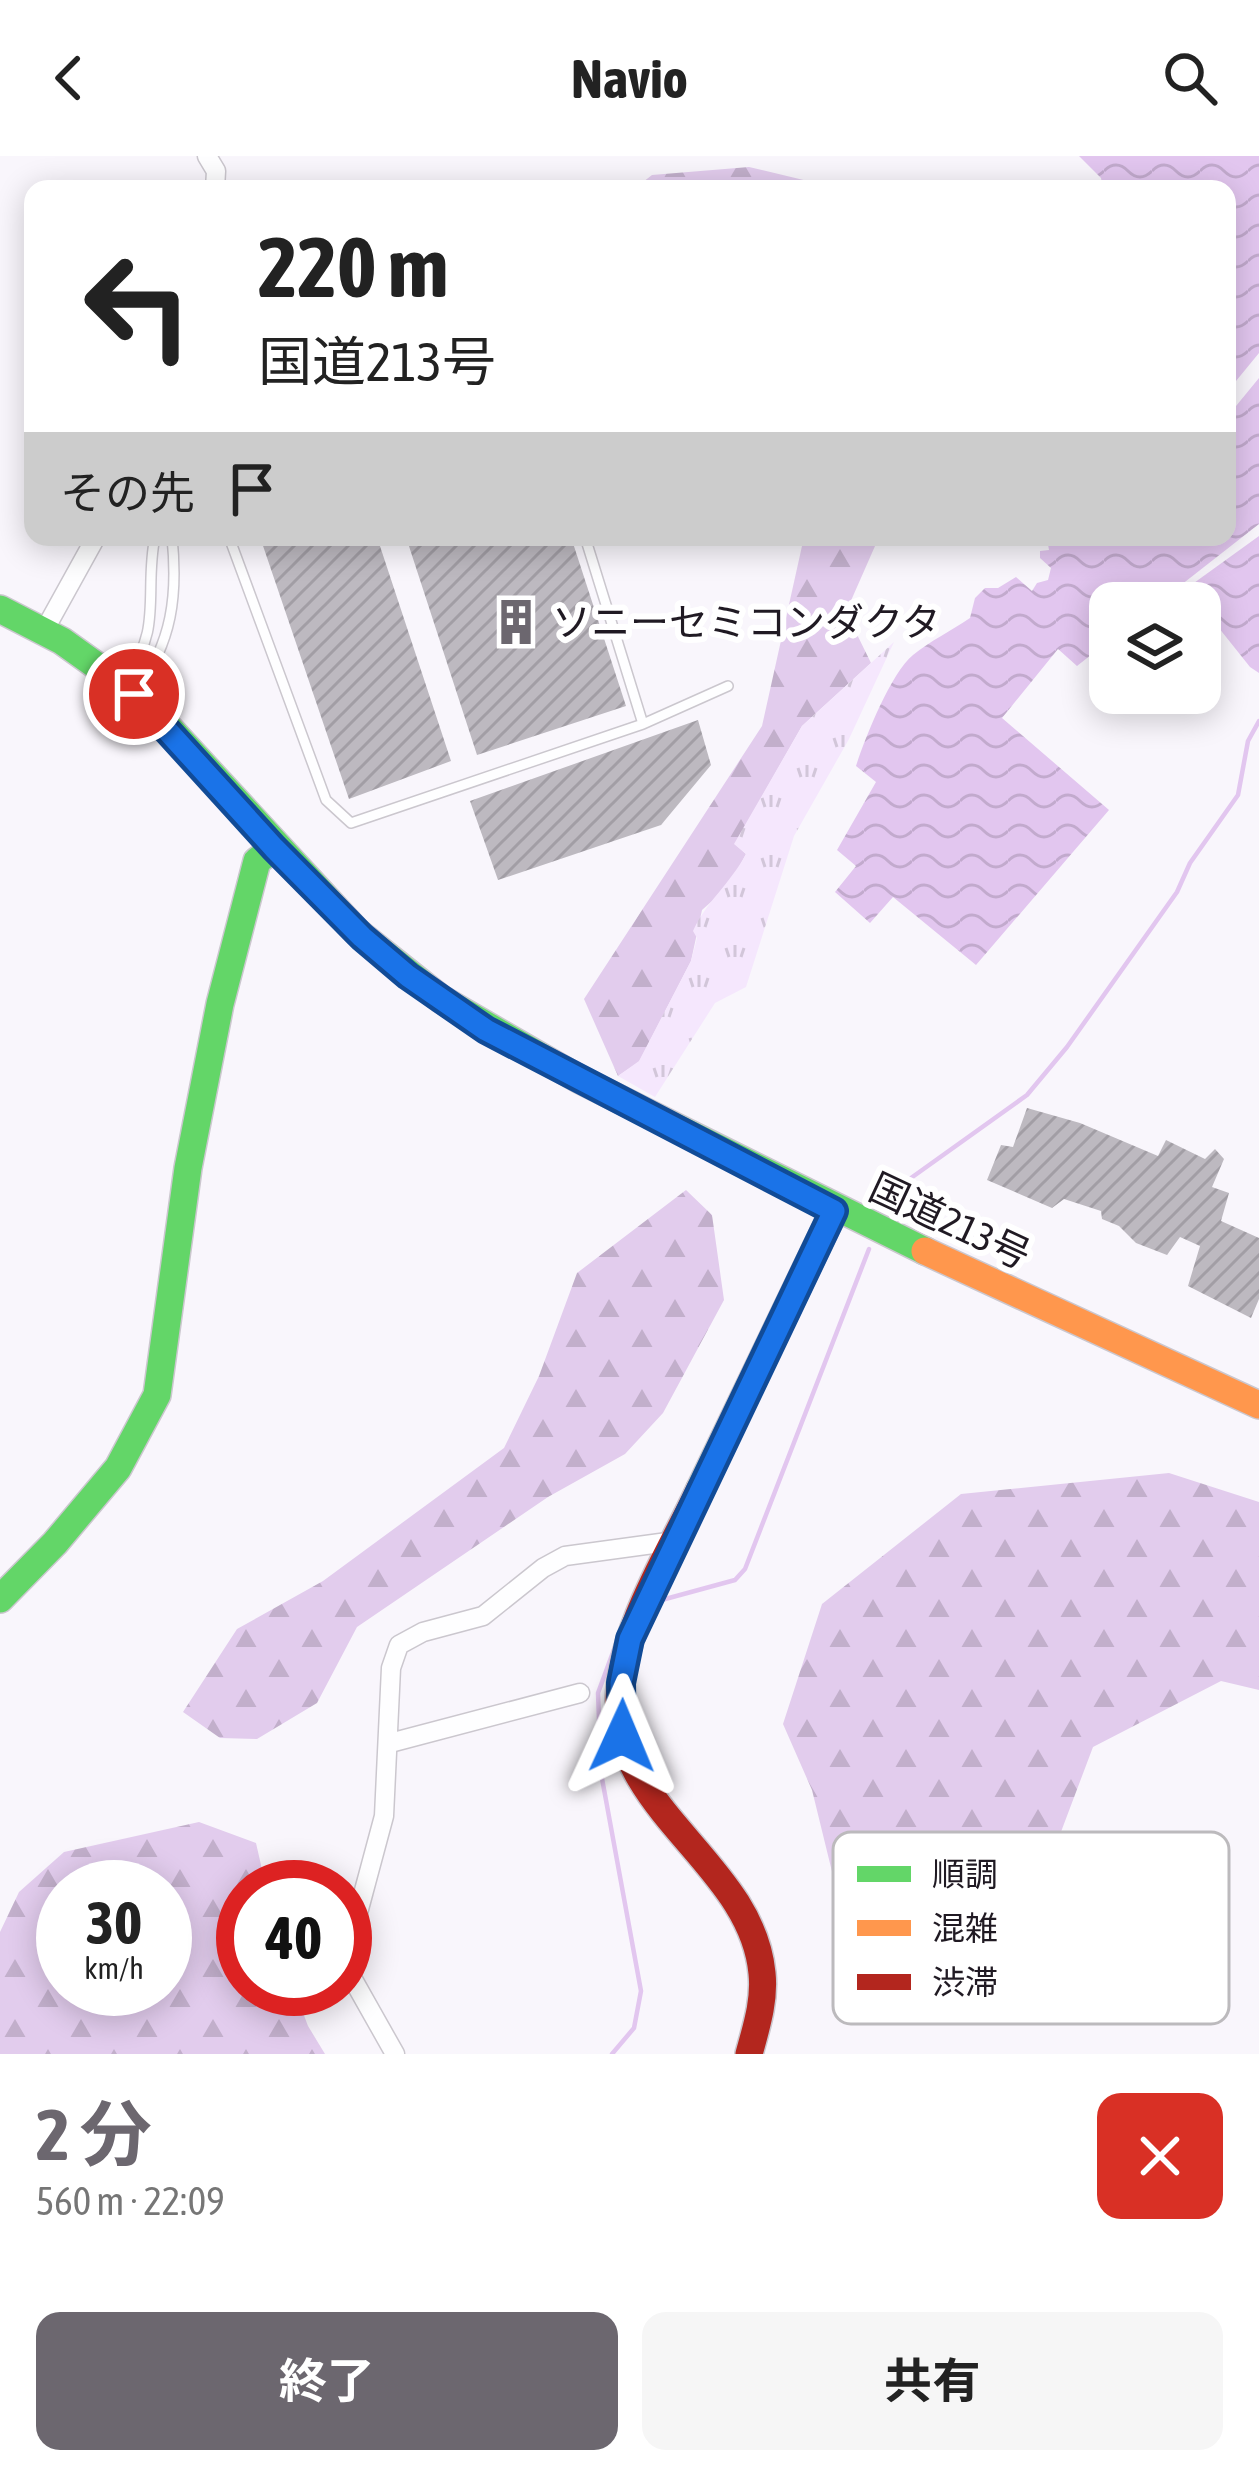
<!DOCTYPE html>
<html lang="ja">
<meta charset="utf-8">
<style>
body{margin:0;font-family:"Asap Condensed","Noto Sans JP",sans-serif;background:#f6f6f6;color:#222;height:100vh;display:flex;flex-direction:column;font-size:45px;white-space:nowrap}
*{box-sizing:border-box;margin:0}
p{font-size:39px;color:#767676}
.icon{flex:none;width:66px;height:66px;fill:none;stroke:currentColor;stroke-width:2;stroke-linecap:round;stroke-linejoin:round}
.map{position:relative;height:1898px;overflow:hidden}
.sheet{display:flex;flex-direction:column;background:#fff;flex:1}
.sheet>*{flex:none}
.hud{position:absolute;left:24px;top:24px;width:1212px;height:366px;border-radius:24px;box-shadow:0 6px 30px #0003;background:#fff;color:#222;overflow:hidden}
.controls{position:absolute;left:1089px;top:426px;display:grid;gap:24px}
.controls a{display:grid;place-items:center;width:132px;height:132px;border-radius:24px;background:#fff;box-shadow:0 6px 30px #0003;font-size:60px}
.speed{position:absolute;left:36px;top:1704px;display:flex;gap:24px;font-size:60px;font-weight:700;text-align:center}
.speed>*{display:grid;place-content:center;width:156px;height:156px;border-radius:50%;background:#fff;box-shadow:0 6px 30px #0003;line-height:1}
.speed small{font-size:30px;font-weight:400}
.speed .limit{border:18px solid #d22;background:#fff;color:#111}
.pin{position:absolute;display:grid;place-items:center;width:102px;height:102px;color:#fff;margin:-51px;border:6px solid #fff;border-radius:50%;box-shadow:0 3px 12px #0007}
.me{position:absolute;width:132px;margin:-66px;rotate:1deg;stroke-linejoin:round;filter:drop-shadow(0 0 9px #0008)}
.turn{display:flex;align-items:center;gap:42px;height:252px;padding:0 36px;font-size:54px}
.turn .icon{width:156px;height:156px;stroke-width:2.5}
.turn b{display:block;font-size:84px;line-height:102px}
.then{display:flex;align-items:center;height:114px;padding:0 36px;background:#0003;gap:24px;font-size:45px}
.round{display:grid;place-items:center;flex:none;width:126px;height:126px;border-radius:24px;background:#f6f6f6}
.headline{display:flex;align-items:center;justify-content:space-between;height:204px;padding:0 36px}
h1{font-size:72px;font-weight:700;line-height:90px;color:#6c676f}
.primary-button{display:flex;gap:24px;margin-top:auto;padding:24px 36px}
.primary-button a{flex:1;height:138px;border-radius:24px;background:#6c676f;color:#fff;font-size:48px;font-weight:700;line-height:138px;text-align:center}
.primary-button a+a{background:#f6f6f6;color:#222}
header{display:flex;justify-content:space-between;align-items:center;height:156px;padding:0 36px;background:#fff;font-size:54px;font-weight:700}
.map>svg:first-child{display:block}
.forest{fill:url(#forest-firs);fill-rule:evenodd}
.park{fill:url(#park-tufts)}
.water{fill:url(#water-waves)}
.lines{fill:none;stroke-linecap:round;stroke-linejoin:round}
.stream{stroke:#e2c6ef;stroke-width:4.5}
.building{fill:url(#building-hatch)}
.lane-casing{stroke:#cbc7ce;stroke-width:12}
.street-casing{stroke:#cbc7ce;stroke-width:21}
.fast-casing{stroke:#cbc7ce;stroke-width:30}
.slow-casing{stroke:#cbc7ce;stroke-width:30}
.jam-casing{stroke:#cbc7ce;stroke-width:30}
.lane{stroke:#fefeff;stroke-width:9}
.street{stroke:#fefeff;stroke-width:18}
.fast{stroke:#63d668;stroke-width:27}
.slow{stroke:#ff974d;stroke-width:27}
.jam{stroke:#b3261e;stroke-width:27}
.route-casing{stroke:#114b97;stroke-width:30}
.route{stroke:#1a73e8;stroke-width:21}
.labels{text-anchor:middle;stroke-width:12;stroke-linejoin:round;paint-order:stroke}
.poi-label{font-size:39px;fill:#201a23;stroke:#fff;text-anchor:start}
.street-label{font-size:39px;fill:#201a23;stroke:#fff}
.key{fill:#fff;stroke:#bcbabd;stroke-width:3}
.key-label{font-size:33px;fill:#201a23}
</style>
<header><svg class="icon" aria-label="back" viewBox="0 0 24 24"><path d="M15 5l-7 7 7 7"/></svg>Navio<svg class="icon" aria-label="search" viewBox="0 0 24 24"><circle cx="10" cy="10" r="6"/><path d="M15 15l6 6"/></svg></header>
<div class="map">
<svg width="1259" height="1898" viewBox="0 0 1259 1898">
<defs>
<pattern id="forest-firs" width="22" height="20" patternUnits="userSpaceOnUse" patternTransform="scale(3)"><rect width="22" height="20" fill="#e2cced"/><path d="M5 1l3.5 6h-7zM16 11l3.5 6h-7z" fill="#c2afcb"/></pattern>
<pattern id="park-tufts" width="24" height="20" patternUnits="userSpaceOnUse" patternTransform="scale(3)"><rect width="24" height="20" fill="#f5e7fd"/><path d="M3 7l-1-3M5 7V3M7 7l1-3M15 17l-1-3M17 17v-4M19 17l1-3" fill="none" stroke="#d2c6d9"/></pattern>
<pattern id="water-waves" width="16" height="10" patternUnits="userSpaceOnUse" patternTransform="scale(3)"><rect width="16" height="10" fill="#e2c6ef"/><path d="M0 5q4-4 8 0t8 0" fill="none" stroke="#c2aacd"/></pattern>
<pattern id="building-hatch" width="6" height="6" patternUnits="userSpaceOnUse" patternTransform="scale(3)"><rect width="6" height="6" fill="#bdb9c0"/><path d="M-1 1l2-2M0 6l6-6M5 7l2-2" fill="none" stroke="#a29ea5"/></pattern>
</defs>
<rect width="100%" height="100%" fill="#f9f6fc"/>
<path class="forest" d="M 749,11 L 841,33 L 634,33 L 652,19 Z
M 804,381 L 879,381 L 846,456 L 871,507 L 802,570 L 735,688 L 746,698 L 729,730 L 702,754 L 691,805 L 639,906 L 618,920 L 584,843 L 762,570 Z
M 686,1034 L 712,1059 L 724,1144 L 663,1257 L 625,1298 L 548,1341 L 357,1471 L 317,1547 L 257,1583 L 220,1582 L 183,1556 L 237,1473 L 323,1425 L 504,1292 L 539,1220 L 577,1117 Z
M 1169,1317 L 1259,1346 L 1259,1534 L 1221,1525 L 1093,1591 L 1030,1758 L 945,1858 L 848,1781 L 812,1634 L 783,1568 L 822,1448 L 961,1338 Z
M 199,1666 L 256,1687 L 266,1731 L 243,1731 L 243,1833 L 294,1833 L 308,1870 L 325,1898 L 0,1898 L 0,1776 L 19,1736 L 64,1696 ZM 165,1731 L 165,1833 L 63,1833 L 63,1731 Z"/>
<path class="park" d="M 894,486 L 849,583 L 794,680 L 746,831 L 715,847 L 655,941 L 618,920 L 639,905 L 691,805 L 697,782 L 693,775 C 706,746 730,728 746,698 L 734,688 L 802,570 Z"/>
<path class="water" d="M 1079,0 L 1259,0 L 1259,197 L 1227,236 L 1227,33 L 1103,33 L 1101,22 Z
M 1259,222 L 1259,368 L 1158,447 L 1110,447 L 1110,484 L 1077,510 L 1058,493 L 1002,562 L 1109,654 L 976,809 L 893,741 L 870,767 L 835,736 L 856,710 L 837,694 L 876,626 L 856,610 C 865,582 891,517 913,499 C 930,485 951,475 970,462 L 975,442 L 985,432 L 998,432 L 1016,421 L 1032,435 L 1037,427 L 1048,424 L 1051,412 L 1040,402 L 1040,395 L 1049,394 L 1047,383 L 1069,387 L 1077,381 L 1227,381 L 1227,261 Z
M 1259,380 L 1259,517 L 1250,511 L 1187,432 Z"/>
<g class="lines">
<path class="stream" d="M 886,1055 L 897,1032 L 1027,939 L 1067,891 L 1177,736 L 1190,707 L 1238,639 L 1248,585 L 1259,565
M 658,1445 L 735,1424 L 745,1413 L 869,1093
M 612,1898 L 634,1872 L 641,1835 L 601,1617 L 598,1537 L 620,1477"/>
</g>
<path class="building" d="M 260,381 L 377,381 L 451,605 L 349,643 Z
M 406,381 L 571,381 L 626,550 L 477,599 Z
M 698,564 L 711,609 L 661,669 L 498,724 L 470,645 Z
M 1027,952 L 1080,967 L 1158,1000 L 1166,984 L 1205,1003 L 1215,993 L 1224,1003 L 1212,1031 L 1229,1037 L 1221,1065 L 1259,1082 L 1259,1143 L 1251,1162 L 1188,1130 L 1200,1090 L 1180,1081 L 1167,1099 L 1136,1087 L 1119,1070 L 1102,1063 L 1101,1055 L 1064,1043 L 1052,1052 L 987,1024 L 1001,989 L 1013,991 Z"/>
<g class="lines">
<defs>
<path id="lane" d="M 229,381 L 326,644 L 351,667 L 643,568 L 728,530
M 585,381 L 643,568
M 126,518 C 163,477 144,432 155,381
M 137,534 C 172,486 178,440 172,381"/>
<path id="street" d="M 207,0 L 216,15 L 215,33
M 44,475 L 96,381
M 390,1587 L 580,1537
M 395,1898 L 351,1820 L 351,1783 L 384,1660 L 391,1512 L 399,1489 L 423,1476 L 483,1460 L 543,1412 L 565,1400 L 675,1385"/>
<path id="fast" d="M 0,453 L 62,485 L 118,525 L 168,571 L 357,776 L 441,843 L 579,923 L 925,1095
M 700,1333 L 834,1055
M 0,1443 L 55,1387 L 118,1312 L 157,1239 L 188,1012 L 220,848 L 257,705 L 274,692"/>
<path id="slow" d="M 925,1095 L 1259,1249"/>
<path id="jam" d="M 700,1333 C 669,1399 621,1471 619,1546 C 616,1656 752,1709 762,1817 C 765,1845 756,1872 749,1898"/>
</defs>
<use href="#lane" class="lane-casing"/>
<use href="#street" class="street-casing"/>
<use href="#fast" class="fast-casing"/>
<use href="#slow" class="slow-casing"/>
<use href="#jam" class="jam-casing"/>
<use href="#lane" class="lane"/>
<use href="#street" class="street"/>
<use href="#fast" class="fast"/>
<use href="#slow" class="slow"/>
<use href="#jam" class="jam"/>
</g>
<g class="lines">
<defs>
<path id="route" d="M 134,538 L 274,692 L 362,781 L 408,820 L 486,874 L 834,1055 L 630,1483 L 621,1527 L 622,1580"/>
</defs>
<use href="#route" class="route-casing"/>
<use href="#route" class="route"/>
</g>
<defs>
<symbol id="building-bare" viewBox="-9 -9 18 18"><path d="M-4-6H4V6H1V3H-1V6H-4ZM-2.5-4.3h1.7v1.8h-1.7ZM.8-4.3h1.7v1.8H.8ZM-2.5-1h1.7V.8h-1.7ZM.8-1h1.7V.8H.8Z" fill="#6c676f" stroke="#fff" stroke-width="2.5" paint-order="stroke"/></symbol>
</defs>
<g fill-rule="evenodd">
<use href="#building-bare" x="483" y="433" width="66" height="66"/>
</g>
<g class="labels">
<g class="poi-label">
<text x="552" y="480">ソニーセミコンダクタ</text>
</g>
<g class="street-label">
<text transform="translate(950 1065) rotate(25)" y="14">国道213号</text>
</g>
</g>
<rect x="833" y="1676" width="396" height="192" rx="18" class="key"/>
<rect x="857" y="1710" width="54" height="16" fill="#63d668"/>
<rect x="857" y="1764" width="54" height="16" fill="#ff974d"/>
<rect x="857" y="1818" width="54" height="16" fill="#b3261e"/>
<g class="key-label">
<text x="932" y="1730">順調</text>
<text x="932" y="1784">混雑</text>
<text x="932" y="1838">渋滞</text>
</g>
</svg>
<div class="controls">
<a><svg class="icon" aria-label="layers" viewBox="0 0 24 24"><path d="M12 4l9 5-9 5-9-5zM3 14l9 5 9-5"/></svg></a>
</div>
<div class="speed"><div>30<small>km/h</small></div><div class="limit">40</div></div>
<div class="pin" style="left:134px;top:538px;background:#d93025"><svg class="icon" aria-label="arrive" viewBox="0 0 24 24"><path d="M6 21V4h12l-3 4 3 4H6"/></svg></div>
<svg class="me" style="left:622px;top:1580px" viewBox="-20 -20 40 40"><path d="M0-17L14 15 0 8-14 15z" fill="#1a73e8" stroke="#fff" stroke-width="4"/></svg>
<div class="hud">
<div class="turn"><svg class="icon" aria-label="left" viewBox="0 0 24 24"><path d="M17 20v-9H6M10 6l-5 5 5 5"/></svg><div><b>220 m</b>国道213号</div></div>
<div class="then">その先<svg class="icon" aria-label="arrive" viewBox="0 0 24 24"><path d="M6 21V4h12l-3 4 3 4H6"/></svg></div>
</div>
</div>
<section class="sheet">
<div class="headline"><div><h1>2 分</h1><p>560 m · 22:09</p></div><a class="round" style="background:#d93025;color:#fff"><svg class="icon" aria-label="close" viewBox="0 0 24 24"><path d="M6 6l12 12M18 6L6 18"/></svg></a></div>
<div class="primary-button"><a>終了</a><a>共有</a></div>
</section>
